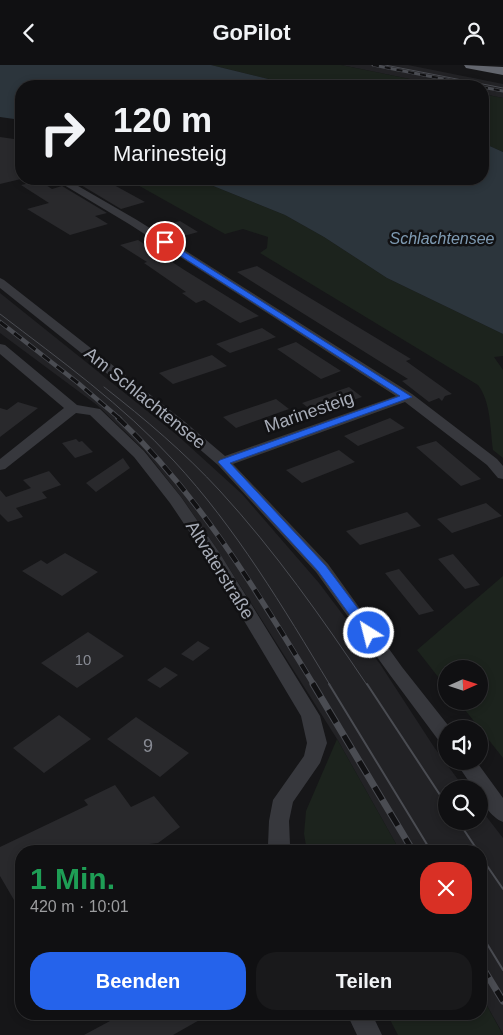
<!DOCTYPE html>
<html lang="de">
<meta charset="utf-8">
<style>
body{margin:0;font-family:Helvetica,sans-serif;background:#19191b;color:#f1f3f6;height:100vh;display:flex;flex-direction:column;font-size:19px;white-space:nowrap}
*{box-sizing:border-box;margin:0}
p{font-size:16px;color:#9c9d9f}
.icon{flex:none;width:28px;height:28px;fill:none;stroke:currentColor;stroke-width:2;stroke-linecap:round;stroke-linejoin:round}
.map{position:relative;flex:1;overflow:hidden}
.sheet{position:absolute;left:15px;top:780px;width:472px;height:175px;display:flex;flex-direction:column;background:#101012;border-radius:20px;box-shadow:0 2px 8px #0003,0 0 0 1px #303032}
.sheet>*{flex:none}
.hud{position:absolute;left:15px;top:15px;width:474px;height:105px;border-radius:20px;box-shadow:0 2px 8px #0003,0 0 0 1px #303032;background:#101012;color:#f1f3f6;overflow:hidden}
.needle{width:32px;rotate:87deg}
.fabs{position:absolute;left:438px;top:595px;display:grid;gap:10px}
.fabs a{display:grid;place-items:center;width:50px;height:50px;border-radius:50%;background:#101012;box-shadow:0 2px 8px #0003,0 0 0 1px #303032;font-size:25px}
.pin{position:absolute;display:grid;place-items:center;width:42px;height:42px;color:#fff;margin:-21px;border:2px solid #fff;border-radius:50%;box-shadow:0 1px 5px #0007}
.me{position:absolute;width:55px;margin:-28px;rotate:324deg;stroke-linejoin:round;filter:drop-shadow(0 0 4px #0008)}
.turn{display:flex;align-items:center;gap:18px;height:105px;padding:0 15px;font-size:22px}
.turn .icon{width:65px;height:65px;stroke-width:2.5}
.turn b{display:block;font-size:35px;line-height:42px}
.round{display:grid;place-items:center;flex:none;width:52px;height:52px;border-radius:20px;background:#19191b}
.overview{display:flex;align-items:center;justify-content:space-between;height:85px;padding:0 15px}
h1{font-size:30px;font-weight:600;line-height:38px;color:#1e9e55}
.primary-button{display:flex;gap:10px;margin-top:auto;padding:10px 15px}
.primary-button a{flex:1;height:58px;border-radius:20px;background:#2563eb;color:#fff;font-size:20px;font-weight:600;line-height:58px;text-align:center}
.primary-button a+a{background:#19191b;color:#f1f3f6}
header{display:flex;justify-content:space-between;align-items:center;height:65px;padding:0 15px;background:#101012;font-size:22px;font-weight:600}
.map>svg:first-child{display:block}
.built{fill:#222225}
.green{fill:#1c231d}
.water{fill:#2c353c}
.building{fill:#29292c}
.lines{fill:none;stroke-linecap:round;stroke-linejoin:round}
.minor{fill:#37383d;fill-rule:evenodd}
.motorway{fill:#63666e;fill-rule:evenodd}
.tram-far1{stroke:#4a4c52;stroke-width:1}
.tram{stroke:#4a4c52;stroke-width:2}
.rail-far3-casing{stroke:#4a4c52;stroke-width:3}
.rail-far2-casing{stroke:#4a4c52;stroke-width:4.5}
.rail-far1-casing{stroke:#4a4c52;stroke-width:5.5}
.rail-casing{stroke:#4a4c52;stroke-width:7}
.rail-far3{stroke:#111113;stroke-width:2;stroke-dasharray:6;stroke-linecap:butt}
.rail-far2{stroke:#111113;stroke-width:3;stroke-dasharray:9;stroke-linecap:butt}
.rail-far1{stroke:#111113;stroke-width:4;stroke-dasharray:11;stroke-linecap:butt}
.rail{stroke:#111113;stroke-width:5;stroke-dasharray:15;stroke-linecap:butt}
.route{fill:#2563eb;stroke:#184099}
.labels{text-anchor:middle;stroke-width:5;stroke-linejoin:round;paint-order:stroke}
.number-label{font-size:15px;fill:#888b94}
.far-water-label{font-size:16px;font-style:italic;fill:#7f9bb3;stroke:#111113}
.street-label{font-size:18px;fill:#a8adb8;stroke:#111113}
.near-number-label{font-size:18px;fill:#888b94}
</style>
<header><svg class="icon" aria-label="back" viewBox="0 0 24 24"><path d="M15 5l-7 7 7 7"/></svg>GoPilot<svg class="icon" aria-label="person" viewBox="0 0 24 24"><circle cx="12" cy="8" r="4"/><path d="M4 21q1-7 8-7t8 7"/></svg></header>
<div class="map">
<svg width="503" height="970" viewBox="0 0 503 970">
<rect width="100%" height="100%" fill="#161618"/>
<path class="built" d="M 341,0 L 408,0 L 503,19 L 503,33 L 483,29 L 482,21 L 444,21 Z
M 0,228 L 177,370 L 242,429 L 319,518 L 380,599 L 434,682 L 465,724 L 446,724 L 446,756 L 479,756 L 479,742 L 503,773 L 503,969 L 481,930 L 481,786 L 400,786 L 337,674 L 217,484 L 182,433 L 145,386 L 97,340 L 0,268 Z"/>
<path class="green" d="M 211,0 L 341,0 L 444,21 L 297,21 Z
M 482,29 L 503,33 L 503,87 L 483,78 Z
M 127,114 L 196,114 L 285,150 L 324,172 L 387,213 L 503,269 L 503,291 L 494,292 L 503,305 L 503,393 L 493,385 C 490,363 491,337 478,320 L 260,188 L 267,183 L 268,172 L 243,164 L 225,169 Z
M 503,511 L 503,693 L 458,636 L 479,636 L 479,604 L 446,604 L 446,622 L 417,585 Z
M 337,674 L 400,786 L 307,786 L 304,769 L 306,746 Z
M 481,930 L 503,970 L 398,970 L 387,949 L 481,949 Z"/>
<path class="water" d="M 0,0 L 211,0 L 297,21 L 21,21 L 21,55 L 0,52 Z
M 483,78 L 503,87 L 503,269 L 387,213 L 324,172 L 285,150 L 196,114 L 482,114 Z"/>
<path class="building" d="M 0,72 L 21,75 L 21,114 L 0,119 Z
M 89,114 L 103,114 L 145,137 L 121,144 L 76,117 Z
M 40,116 L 52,124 L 62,121 L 107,148 L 95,151 L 108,159 L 70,170 L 27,144 L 49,138 L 21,120 Z
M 180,156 L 198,167 L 180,172 L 161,161 Z
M 138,175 L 186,206 L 259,251 L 240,258 L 204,235 L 196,238 L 182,228 L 186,227 L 144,198 L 147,197 L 120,180 Z
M 257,201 L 411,294 L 406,296 L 452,329 L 445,331 L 442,336 L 439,333 L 429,337 L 402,316 L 408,314 L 237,207 Z
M 262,263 L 276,272 L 230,288 L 216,279 Z
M 296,277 L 341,306 L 321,314 L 277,284 Z
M 212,290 L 227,301 L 173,319 L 159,308 Z
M 349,322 L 362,332 L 315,348 L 302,338 Z
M 276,334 L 289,344 L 236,363 L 223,352 Z
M 18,337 L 38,343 L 0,372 L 0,343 L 7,345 Z
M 390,353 L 405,363 L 358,381 L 344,371 Z
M 76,374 L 79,377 L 82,376 L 93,387 L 75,393 L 62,378 Z
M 436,376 L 481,414 L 461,421 L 416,382 Z
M 339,385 L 355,397 L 302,418 L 286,405 Z
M 123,393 L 130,403 L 96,427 L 86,418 Z
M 49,406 L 61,420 L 42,427 L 47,433 L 16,443 L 23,452 L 8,457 L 0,449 L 0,425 L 6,432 L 31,423 L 23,415 Z
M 486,438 L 502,451 L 452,468 L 437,454 Z
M 407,447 L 421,461 L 360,480 L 346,466 Z
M 65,488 L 98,507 L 62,531 L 22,506 L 41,495 L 47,499 Z
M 453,489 L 480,520 L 465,524 L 438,494 Z
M 399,504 L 434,546 L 419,550 L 385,508 Z
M 88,567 L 124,591 L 77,623 L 41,598 Z
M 198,576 L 210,583 L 193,596 L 181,589 Z
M 165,602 L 178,610 L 160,623 L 147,615 Z
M 59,650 L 91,674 L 44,708 L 13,683 Z
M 136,652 L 189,688 L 160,712 L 107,674 Z
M 115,720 L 131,742 L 154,731 L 180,762 L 158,778 L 132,781 L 127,786 L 21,786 L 21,847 L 0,811 L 0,782 L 88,740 L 84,735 Z
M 123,949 L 210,949 L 173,970 L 84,970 Z"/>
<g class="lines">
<path class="minor" d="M 54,114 L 66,114 L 137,155 L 412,329 L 497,394 L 503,401 L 503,414 L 498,413 L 487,400 L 405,337 L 233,399 L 328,499 L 402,602 L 451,664 L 446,664 L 446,678 L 439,676 L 390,610 L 316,507 L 218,400 L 175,363 L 0,223 L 0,213 L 4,215 L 185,357 L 225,391 L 396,331 L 129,159 Z
M 0,279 L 5,280 L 77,340 L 100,344 L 144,386 L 181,432 L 219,487 L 320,651 L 327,678 L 320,698 L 293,737 L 289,756 L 290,780 L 293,786 L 271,786 L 268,780 L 269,756 L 273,735 L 304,691 L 307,678 L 301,651 L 203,487 L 170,438 L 134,392 L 90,350 L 76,348 L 5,404 L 0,405 L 0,394 L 64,343 L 0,289 Z
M 455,696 L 476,696 L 503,733 L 503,757 C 492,753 479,736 479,724 L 474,724 Z
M 347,949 L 372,949 L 382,970 L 357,970 Z"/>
<path class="motorway" d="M 464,0 L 503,2 L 503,10 L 466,3 Z"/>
<path class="tram-far1" d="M 385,0 L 503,23
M 0,249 C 60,295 123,340 174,396 C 236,463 283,542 330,620
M 104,322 C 145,354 185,388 220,426 C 275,486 322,553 367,620"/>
<path class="tram" d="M 329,619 L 431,786
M 367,619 L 446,739
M 458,756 L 478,786
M 481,792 L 503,824
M 481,869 L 503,905"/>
<defs>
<path id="rail-far3" d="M 373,0 L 479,21
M 482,22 L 503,26"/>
<path id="rail-far2" d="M 0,257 L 78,318 L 120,354"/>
<path id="rail-far1" d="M 118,353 C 199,430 256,525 314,620"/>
<path id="rail" d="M 313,619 L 413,786
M 481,900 L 503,936"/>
</defs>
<use href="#rail-far3" class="rail-far3-casing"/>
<use href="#rail-far2" class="rail-far2-casing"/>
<use href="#rail-far1" class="rail-far1-casing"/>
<use href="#rail" class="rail-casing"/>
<use href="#rail-far3" class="rail-far3"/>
<use href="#rail-far2" class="rail-far2"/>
<use href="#rail-far1" class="rail-far1"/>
<use href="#rail" class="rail"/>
</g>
<path class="route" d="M 162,176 L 167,176 L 412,332 L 230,398 L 326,501 L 374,565 L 375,568 L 374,571 L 365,571 L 318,506 L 218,397 L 220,395 L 400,331 L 162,179 Z"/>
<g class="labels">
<g class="number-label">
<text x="83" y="600">10</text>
</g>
<g class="far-water-label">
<text x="442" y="179">Schlachtensee</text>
</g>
<g class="street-label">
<text transform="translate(145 333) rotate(39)" y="6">Am Schlachtensee</text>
<text transform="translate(309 347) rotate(-19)" y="6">Marinesteig</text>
<text transform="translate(220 505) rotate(58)" y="6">Altvaterstraße</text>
</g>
<g class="near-number-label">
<text x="148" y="687">9</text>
</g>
</g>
</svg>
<div class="fabs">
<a><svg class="needle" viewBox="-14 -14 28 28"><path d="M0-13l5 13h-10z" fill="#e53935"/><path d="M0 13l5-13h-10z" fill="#9c9d9f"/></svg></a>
<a><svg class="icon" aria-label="sound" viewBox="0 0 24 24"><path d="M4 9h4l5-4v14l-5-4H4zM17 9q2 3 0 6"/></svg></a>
<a><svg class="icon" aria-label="search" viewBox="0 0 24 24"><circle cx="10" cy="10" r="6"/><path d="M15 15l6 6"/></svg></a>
</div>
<div class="pin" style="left:165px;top:177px;background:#d93025"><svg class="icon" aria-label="arrive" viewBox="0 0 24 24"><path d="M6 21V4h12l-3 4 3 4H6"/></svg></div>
<svg class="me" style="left:369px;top:568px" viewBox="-20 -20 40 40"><circle r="17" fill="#2563eb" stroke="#fff" stroke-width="3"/><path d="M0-11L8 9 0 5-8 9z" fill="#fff"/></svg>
<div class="hud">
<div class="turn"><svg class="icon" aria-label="right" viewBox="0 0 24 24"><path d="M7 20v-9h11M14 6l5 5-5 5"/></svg><div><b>120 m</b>Marinesteig</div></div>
</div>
<section class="sheet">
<div class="overview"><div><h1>1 Min.</h1><p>420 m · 10:01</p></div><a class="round" style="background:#d93025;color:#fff"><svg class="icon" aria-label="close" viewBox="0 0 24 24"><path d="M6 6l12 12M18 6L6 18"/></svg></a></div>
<div class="primary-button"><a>Beenden</a><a>Teilen</a></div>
</section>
</div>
